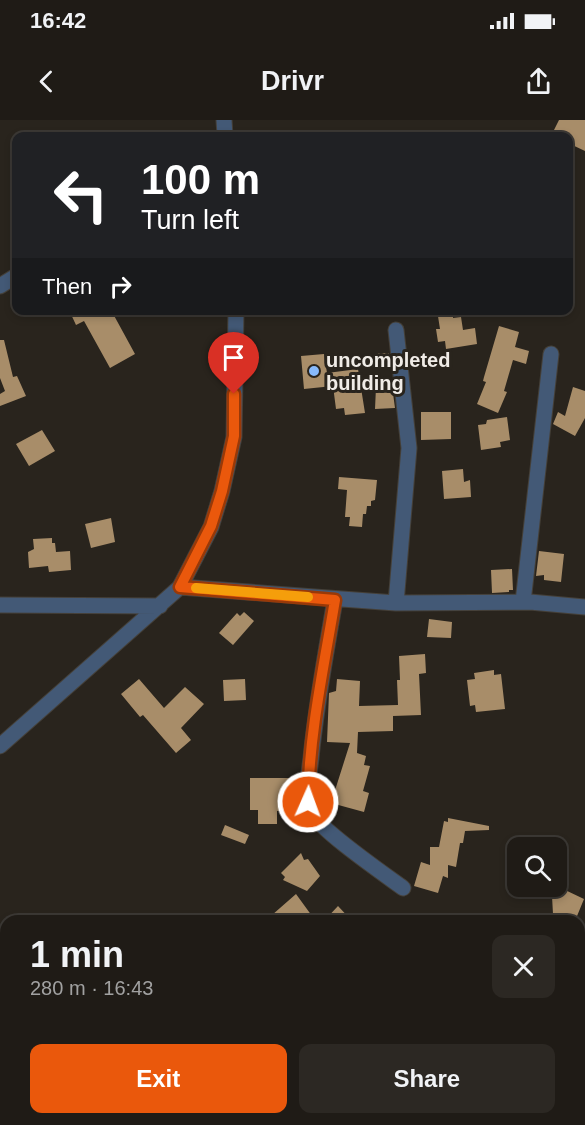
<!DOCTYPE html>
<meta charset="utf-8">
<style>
body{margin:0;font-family:Helvetica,sans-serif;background:#2c2823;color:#f1f3f6;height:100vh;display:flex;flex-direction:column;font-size:22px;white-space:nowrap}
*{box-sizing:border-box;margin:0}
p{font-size:20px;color:#a1a1a1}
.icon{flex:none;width:33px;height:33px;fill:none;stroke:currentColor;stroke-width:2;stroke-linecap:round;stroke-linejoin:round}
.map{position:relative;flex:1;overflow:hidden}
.panel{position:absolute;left:0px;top:795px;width:585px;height:210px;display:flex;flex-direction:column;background:#1f1b16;border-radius:18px 18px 0 0;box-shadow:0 3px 9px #0003,0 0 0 2px #3c3935}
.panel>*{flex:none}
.banner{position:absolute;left:12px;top:12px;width:561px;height:183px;border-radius:12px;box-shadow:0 3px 9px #0003,0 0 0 2px #3c3935;background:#202124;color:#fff;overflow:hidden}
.fabs{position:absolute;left:507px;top:717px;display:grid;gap:12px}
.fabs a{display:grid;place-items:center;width:60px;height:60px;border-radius:12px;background:#1f1b16;box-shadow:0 3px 9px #0003,0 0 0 2px #3c3935;font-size:30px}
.pin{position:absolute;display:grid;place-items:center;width:51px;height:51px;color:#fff;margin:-62px -26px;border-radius:50% 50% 50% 0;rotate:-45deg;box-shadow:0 0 6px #0007}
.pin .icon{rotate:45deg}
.me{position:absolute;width:66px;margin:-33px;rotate:2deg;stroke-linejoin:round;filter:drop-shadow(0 0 4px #0008)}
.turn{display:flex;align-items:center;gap:21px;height:126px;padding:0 30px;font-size:27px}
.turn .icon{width:78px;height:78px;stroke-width:2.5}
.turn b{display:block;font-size:42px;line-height:51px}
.then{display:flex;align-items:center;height:57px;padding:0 30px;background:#0003;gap:12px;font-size:22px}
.round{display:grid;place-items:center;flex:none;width:63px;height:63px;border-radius:12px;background:#2c2823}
.summary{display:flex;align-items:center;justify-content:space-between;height:102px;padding:0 30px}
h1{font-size:36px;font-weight:700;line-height:45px}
.primary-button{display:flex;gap:12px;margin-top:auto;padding:12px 30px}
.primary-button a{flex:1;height:69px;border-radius:12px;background:#ea580c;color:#fff;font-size:24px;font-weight:700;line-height:69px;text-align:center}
.primary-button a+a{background:#2c2823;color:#f1f3f6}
.status{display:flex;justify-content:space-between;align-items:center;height:42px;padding:0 30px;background:#1f1b16;direction:ltr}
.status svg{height:16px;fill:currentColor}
header{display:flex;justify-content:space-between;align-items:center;height:78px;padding:0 30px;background:#1f1b16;font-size:27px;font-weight:700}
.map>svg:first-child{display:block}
.water{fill:#000e28}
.building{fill:#a88d69}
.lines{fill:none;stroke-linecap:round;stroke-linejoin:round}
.minor-casing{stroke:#454039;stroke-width:17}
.minor{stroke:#435976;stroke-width:15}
.route-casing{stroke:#983908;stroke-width:15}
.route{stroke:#ea580c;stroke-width:10}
.slow{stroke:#f59e0b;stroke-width:10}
.poi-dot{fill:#88bafc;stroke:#29241d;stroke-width:2}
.labels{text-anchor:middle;stroke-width:6;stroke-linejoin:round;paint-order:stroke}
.poi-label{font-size:20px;font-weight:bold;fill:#f0ece7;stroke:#29241d;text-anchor:start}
</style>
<div class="status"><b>16:42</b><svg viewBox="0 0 49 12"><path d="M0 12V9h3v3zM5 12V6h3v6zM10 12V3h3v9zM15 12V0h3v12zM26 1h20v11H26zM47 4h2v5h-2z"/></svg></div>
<header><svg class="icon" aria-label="back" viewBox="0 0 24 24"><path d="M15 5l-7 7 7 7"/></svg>Drivr<svg class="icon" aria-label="share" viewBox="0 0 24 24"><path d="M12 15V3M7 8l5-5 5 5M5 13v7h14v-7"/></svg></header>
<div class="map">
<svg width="585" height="1005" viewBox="0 0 585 1005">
<rect width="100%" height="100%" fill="#29241d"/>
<path class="water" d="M 585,925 L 585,1005 L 568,1005 L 567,999 L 579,999 L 579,938 Z"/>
<path class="building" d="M 559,0 L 585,0 L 585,31 L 568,23 L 568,16 L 551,16 Z
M 69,190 L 111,190 L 135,234 L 110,248 L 84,201 L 76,205 Z
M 437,190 L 453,190 L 453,198 L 461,197 L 463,210 L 475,208 L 477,224 L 446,229 L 445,221 L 438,222 L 436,209 L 440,209 Z
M 499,206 L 519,212 L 515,227 L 529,231 L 526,244 L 513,240 L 504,271 L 507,272 L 498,293 L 477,284 L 486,262 L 483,261 L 484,257 Z
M 0,220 L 4,220 L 13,257 L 17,256 L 26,276 L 0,286 L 0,274 L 5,271 L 0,258 Z
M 377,233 L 389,233 L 390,246 L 377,245 Z
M 324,234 L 327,253 L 358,249 L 365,293 L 345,295 L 344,288 L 336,289 L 333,266 L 304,269 L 301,236 Z
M 392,266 L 395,288 L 375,289 L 376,267 Z
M 573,267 L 585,271 L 585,298 L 575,316 L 553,304 L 558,292 L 565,296 Z
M 421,292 L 451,292 L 451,319 L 421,320 Z
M 507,297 L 510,320 L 500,322 L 501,327 L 481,330 L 478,305 L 486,304 L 487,300 Z
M 42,310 L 55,331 L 29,346 L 16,324 Z
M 463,349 L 464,362 L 470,360 L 471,377 L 444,379 L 442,351 Z
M 339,357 L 377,360 L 375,380 L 371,381 L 371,386 L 367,386 L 366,394 L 363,394 L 362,407 L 349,406 L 350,397 L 345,397 L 347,370 L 338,369 Z
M 111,398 L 115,422 L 91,428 L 85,404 Z
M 52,418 L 52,423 L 55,423 L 56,432 L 70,431 L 71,450 L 49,452 L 48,446 L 29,448 L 28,432 L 34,429 L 33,419 Z
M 539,431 L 564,434 L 561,462 L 544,460 L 544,455 L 536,456 Z
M 512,449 L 513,470 L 509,470 L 509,472 L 492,473 L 491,450 Z
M 244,492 L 254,501 L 233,525 L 219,513 L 237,493 L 240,496 Z
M 429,499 L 452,502 L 451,518 L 427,517 Z
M 425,534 L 426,553 L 419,554 L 421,595 L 393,596 L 393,611 L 358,612 L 357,633 L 366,636 L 364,645 L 370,646 L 363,671 L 369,673 L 364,692 L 331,683 L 350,623 L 327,622 L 329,573 L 336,571 L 337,559 L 360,561 L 359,586 L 398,585 L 397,560 L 400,560 L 399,536 Z
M 494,550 L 494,555 L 501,554 L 505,589 L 476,592 L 475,585 L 470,586 L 467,560 L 475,559 L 474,553 Z
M 139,559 L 164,588 L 185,567 L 204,584 L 181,608 L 191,620 L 176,633 L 143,595 L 140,597 L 121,574 Z
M 245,559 L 246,580 L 224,581 L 223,560 Z
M 250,658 L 294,658 L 294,685 L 282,684 L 282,691 L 277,691 L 277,704 L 258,704 L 258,690 L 250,690 Z
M 448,698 L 489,706 L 489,710 L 465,711 L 463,723 L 460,723 L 456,747 L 448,745 L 448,758 L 443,756 L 438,773 L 414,766 L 421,742 L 430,745 L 430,727 L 439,727 L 444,701 L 448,702 Z
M 225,705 L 249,715 L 245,724 L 221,715 Z
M 301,733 L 304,740 L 308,739 L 320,756 L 307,771 L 283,760 L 285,757 L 281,753 Z
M 563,769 L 584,779 L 575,801 L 553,794 L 552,776 L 560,777 Z
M 296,774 L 312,796 L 305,801 L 276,801 L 272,795 Z
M 338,786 L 352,801 L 324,801 Z"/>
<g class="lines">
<defs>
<path id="minor" d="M 224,0 L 225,16
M 0,166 L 16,156
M 396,210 L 409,328 L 396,483
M 180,467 L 396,483 L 530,482 L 585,487
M 335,480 C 326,532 316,585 311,638 C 309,655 304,677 312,693 C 320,710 384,754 403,768
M 523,482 L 551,234
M 0,485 L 160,486
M 0,626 L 180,467 L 211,407 L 222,371 L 234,317 L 236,190"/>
</defs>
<use href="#minor" class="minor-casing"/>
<use href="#minor" class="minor"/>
</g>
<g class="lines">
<defs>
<path id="route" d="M 234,274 L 234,316 L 222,371 L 211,406 L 180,467 L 335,480 C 324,546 309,614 308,682"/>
</defs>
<use href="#route" class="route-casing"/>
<use href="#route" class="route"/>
<path class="slow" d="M 196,468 L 308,477"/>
</g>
<circle class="poi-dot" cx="314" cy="251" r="6"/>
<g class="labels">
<g class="poi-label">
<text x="326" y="247">uncompleted<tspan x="326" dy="23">building</tspan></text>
</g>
</g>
</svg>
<div class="fabs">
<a><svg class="icon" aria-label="search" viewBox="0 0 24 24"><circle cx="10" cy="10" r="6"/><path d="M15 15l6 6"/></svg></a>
</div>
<div class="pin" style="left:234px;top:274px;background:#d93025"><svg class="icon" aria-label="arrive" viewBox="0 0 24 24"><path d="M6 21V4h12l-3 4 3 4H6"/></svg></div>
<svg class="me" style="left:308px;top:682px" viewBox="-20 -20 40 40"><circle r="17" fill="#ea580c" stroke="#fff" stroke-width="3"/><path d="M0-11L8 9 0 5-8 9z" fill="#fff"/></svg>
<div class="banner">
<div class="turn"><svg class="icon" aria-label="left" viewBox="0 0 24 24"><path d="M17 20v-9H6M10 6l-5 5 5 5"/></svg><div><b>100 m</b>Turn left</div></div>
<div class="then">Then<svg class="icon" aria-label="right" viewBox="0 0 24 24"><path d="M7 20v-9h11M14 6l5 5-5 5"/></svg></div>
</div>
<section class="panel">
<div class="summary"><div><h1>1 min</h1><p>280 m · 16:43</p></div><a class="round"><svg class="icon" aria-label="close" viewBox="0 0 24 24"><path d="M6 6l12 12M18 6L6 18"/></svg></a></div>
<div class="primary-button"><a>Exit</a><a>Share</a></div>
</section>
</div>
